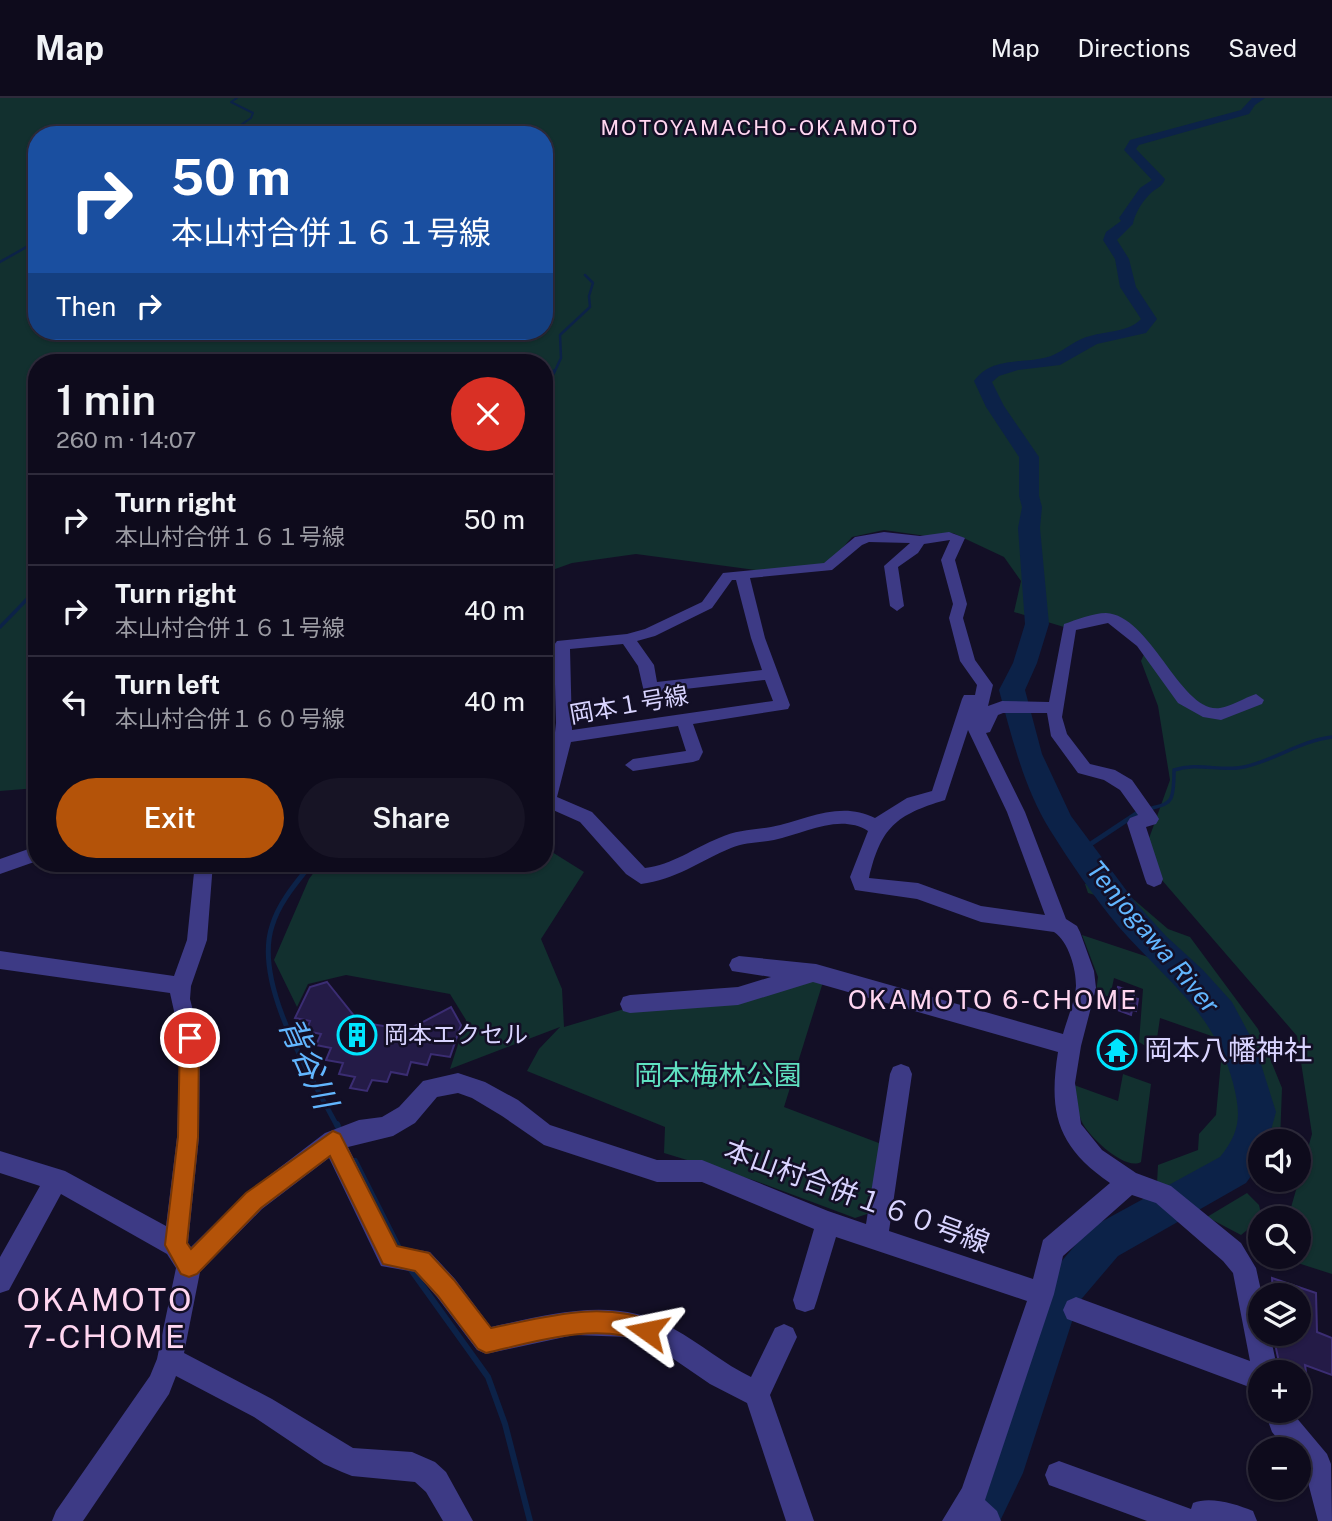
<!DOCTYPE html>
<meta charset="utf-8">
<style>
body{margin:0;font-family:"Public Sans","Noto Sans JP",sans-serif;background:#171425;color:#f1f3f6;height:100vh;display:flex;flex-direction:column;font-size:26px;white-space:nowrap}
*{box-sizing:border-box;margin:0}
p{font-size:23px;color:#9b9ba3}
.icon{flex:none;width:38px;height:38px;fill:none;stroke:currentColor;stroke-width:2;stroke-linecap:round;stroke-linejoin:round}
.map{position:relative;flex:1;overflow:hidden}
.drawer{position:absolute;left:28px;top:256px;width:525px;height:518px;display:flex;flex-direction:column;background:#0e0b1c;border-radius:28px;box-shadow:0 2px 5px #0004,0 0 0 2px #2e2b3b}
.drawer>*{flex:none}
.top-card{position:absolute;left:28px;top:28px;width:525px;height:214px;border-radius:28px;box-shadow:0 2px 5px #0004,0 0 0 2px #2e2b3b;background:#1a4fa0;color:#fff;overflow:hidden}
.controls{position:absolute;left:1248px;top:1031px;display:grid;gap:14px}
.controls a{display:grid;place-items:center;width:63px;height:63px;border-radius:50%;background:#0e0b1c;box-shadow:0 2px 5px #0004,0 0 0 2px #2e2b3b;font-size:35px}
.pin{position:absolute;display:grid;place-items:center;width:60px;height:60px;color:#fff;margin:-30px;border:4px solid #fff;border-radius:50%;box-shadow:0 2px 7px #0007}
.me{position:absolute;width:77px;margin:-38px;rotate:282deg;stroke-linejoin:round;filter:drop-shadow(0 0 5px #0008)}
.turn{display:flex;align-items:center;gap:24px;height:147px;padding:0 28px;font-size:32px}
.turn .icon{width:91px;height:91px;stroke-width:2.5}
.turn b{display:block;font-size:49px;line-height:60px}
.then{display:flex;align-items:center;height:66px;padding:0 28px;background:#0003;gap:14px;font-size:26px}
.round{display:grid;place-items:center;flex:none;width:74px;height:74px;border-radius:37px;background:#171425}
.head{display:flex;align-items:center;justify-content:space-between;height:119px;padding:0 28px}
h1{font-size:42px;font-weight:600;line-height:52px}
.cta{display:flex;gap:14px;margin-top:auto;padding:14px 28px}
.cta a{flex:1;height:80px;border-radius:42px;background:#b45309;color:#fff;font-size:28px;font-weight:600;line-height:80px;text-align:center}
.cta a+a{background:#171425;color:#f1f3f6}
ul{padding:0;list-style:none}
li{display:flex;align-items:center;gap:21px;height:91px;padding:0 28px;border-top:2px solid #2e2b3b}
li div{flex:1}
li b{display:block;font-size:26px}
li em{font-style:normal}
header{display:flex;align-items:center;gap:42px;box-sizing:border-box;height:98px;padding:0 35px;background:#0e0b1c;border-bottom:2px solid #2e2b3b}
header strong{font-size:33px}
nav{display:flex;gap:38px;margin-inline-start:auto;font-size:24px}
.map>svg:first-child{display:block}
.green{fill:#12302f;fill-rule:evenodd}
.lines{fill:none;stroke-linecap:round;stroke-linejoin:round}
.stream-far4{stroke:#0c2248;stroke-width:2}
.stream-far3{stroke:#0c2248;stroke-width:2.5}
.stream-far2{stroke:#0c2248;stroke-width:3.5}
.stream-far1{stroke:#0c2248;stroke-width:5}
.stream{stroke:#0c2248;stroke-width:6}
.river{fill:#0c2248;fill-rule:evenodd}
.building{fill:#241b47;stroke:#3b2d73;stroke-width:2}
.minor{fill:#3d3a85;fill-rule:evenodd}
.route{fill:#b45309;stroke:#753606;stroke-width:2}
.labels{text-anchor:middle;stroke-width:5;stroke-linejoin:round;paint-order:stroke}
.far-neighbourhood-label{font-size:21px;letter-spacing:2px;fill:#ffd6f0;stroke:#130f26}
.street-label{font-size:24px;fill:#d9d4ff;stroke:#130f26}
.poi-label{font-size:24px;fill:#d9d4ff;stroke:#130f26;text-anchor:start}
.water-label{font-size:26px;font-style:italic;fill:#62b6ff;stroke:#130f26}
.neighbourhood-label{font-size:26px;letter-spacing:2px;fill:#ffd6f0;stroke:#130f26}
.near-poi-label{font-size:28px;fill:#d9d4ff;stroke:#130f26;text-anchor:start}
.near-park-label{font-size:28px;fill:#5fe0c0;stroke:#130f26}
.near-street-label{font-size:28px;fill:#d9d4ff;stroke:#130f26}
.near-water-label{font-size:32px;font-style:italic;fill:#62b6ff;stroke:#130f26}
.near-neighbourhood-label{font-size:32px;letter-spacing:2px;fill:#ffd6f0;stroke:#130f26}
</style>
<header>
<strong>Map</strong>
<nav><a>Map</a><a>Directions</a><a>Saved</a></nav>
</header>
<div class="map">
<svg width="1332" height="1423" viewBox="0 0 1332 1423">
<rect width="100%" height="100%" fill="#130f26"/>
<path class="green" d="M 0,0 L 1332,0 L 1332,1176 L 1279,1159 L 1298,1158 L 1298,1120 L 1288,1120 L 1312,1036 L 1297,938 L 1161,781 L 1147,746 L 1170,682 L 1158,608 L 1141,563 L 1149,545 L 1112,517 L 1064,529 L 1014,514 L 1021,483 L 1004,459 L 953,435 L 926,438 L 884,432 L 852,439 L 828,467 L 763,473 L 636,456 L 572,465 L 544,475 L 544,264 L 37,264 L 37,690 L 0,693 ZM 37,37 L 544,37 L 544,233 L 37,233 Z
M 544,749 L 584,774 L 541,841 L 562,891 L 564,929 L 631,909 L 809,882 L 823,884 L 784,1009 L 884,1047 L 870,1115 L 855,1120 L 753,1082 L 664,1055 L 665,1029 L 527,973 L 539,951 L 560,929 L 450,971 L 466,922 L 450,896 L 346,877 L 308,886 L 297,909 L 274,862 L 309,781 L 321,765 L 544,765 Z
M 1111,782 L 1168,831 L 1190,839 L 1258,931 L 1282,990 L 1280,1043 L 1263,1043 L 1267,1026 L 1267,993 L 1256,979 C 1242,995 1244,1011 1239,1030 C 1231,1059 1205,1077 1181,1093 L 1157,1085 L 1158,1067 L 1198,1052 L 1199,1036 L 1216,1017 L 1223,942 L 1160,920 L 1155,954 L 1139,944 L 1143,891 L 1114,880 L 1110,899 L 1096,895 L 1098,879 L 1082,837 L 1148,859 L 1123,820 L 1107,812 L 1095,797 L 1088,795 L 1085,786 Z
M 1123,976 L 1151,986 L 1141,1064 C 1125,1073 1091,1040 1083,1026 C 1077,1016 1077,999 1074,987 L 1118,1003 Z
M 1247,1095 L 1259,1107 L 1262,1120 L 1241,1137 L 1207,1119 Z"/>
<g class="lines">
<path class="stream-far4" d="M 226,37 L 251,20 L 253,15 L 231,4 L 237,0"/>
<path class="stream-far3" d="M 0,164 L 37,143
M 554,275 L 561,260 L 560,237 L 590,209 L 589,198 L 593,185 L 585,177"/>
<path class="stream-far2" d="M 544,295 L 554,273
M 0,529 L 37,491
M 1135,716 C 1169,702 1174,714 1174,672 C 1198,664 1221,674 1244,669 C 1275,662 1300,643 1332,639"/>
<path class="stream-far1" d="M 1080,753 L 1139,714
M 312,765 C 297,784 279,804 272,828 C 253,886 311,978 337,1028"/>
<path class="stream" d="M 337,1026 L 340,1033
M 355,1063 L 400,1152
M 409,1169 L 488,1279 L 505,1326 L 530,1423"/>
<path class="river" d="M 1252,0 L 1265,0 L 1255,7 L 1249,16 L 1139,47 L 1136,51 L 1165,81 C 1162,90 1155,90 1149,97 C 1141,105 1134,118 1133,126 L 1117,142 L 1129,161 L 1136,189 L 1157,221 L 1146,235 L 1097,246 L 1060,267 L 1018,272 L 999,278 L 992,284 L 1004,308 L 1039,359 L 1039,398 L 1042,409 L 1040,430 L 1049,526 L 1037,565 L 1025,592 L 1042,656 L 1071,718 L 1135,804 L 1166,838 L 1203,872 L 1232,904 L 1255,947 L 1276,1014 L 1268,1043 L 1260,1043 L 1260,1066 L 1246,1085 L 1118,1158 L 1078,1205 L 1023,1375 L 1000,1423 L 953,1423 L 982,1365 L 1048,1179 L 1090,1130 L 1220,1059 C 1241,1033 1241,1016 1233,985 C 1215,914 1164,881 1118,828 C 1094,799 1070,764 1050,732 C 1024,690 1012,640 999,592 L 1013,565 L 1025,526 L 1018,430 L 1022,409 L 1019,398 L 1019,359 L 986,309 L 974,283 C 993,257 1024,267 1051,258 C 1064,253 1076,241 1090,238 C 1107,233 1129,234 1141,221 L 1120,189 L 1115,161 L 1103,142 L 1106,134 L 1121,123 L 1119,120 L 1140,90 L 1152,82 L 1124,52 L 1130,42 L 1241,12 Z"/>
</g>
<path class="building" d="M 327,884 L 359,924 L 408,932 L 451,909 L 461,927 L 450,959 L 431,956 L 427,967 L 411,964 L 407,977 L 391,974 L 387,984 L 372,982 L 367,993 L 350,990 L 355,979 L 339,976 L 343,965 L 326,962 L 331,950 L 316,947 L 321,936 L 306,933 L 310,923 L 295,920 L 310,889 Z
M 1118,889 L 1134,894 L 1134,900 L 1138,901 L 1136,913 L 1132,912 L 1131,917 L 1115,911 L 1115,906 L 1111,905 L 1113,893 L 1117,894 Z
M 1272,1180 L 1316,1195 L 1317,1234 L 1332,1240 L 1332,1277 L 1305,1267 L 1306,1274 L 1281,1274 L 1273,1236 L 1298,1236 L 1298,1197 L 1273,1197 Z"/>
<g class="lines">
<path class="minor" d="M 884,434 L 920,438 L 949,434 L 965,440 L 955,462 L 967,506 L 963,520 L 975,562 L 993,587 L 988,608 L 1002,603 L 1049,604 L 1064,526 C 1076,522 1093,515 1106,515 C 1151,517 1181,616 1220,610 C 1232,608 1244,600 1256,596 L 1264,602 L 1262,606 L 1221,622 L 1203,619 L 1178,605 L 1137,548 L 1108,525 L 1076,532 L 1062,619 L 1067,636 L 1090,666 L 1115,672 L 1132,682 L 1156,716 L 1159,721 L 1156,726 L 1146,729 L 1163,781 L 1161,786 L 1154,789 L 1147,786 L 1145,781 L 1127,725 L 1130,720 L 1138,717 L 1120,692 L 1104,682 L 1078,675 L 1051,638 L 1047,615 L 1003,615 L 998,617 L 990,634 L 986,635 L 1025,714 L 1066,821 L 1077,828 L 1080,834 L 1094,873 L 1096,890 L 1081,948 L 1075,985 L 1081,1026 L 1102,1052 L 1136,1075 L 1171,1088 L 1241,1145 L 1256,1170 L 1262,1197 L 1260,1236 L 1270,1236 L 1278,1274 L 1260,1274 L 1260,1293 L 1067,1221 L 1063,1212 L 1067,1203 L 1076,1199 L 1250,1263 L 1233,1175 L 1223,1163 L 1156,1105 L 1132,1097 L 1063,1158 L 1054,1196 L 985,1402 L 997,1413 L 1001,1423 L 942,1423 L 962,1390 L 1027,1203 L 836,1139 L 817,1202 L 814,1211 L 805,1214 L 796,1211 L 793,1202 L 814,1131 L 702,1084 L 657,1084 L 544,1047 L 502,1018 L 472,1000 L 458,995 L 437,999 L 415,1025 L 393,1038 L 348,1049 L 397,1148 L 430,1154 L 455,1181 L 491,1229 C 552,1216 616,1197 674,1231 C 701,1246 724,1266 751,1279 L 775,1230 L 784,1226 L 793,1230 L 797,1239 L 770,1297 L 814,1423 L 786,1423 L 747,1305 L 710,1286 L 656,1249 L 629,1239 L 574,1237 L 486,1256 L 477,1252 L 437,1199 L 415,1174 L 381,1168 L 329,1060 L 262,1111 L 200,1174 L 184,1255 L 272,1301 L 353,1350 L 412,1354 L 435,1364 L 446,1374 L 473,1423 L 443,1423 L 426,1394 L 415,1384 L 352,1378 L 342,1374 L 324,1366 L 254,1319 L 176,1278 L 169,1296 L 83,1423 L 52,1423 L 56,1413 L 150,1278 L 157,1261 L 176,1170 L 167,1156 L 61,1096 L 9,1192 L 0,1195 L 0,1159 L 40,1088 L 0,1075 L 0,1053 L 65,1073 L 166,1128 L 177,1039 L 180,940 L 170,895 L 0,871 L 0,853 L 174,878 L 187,842 L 195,765 L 213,765 L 207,842 L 191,888 L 190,901 L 200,940 L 199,1039 L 188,1145 L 191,1149 L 246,1095 L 325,1035 L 359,1022 L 382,1019 L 399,1009 L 423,983 L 458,975 L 485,984 L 518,1002 L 550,1027 L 657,1062 L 702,1062 L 828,1113 L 866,1126 L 890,976 L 893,969 L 901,966 L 909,969 L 912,976 L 889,1133 L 1033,1181 L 1043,1142 L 1110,1085 C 1058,1049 1048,1016 1058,954 L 813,884 L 738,907 L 630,915 L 623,913 L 620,906 L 623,899 L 630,897 L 738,889 L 771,879 L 732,873 L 729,867 L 732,861 L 739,858 L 816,866 L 1063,936 C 1067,921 1075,903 1076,888 C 1076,871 1069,844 1054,834 L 981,824 L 917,801 L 855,792 L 850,779 L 868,733 C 839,715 804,736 774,742 C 759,745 745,744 731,750 C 700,763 675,782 641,786 L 626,776 L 580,724 L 544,708 L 544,688 L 552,663 L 556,625 L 554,547 L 557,543 L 627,536 L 645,531 L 702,504 L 723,475 L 824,465 L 855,439 ZM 950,442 L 941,462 L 953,506 L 949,520 L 960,563 L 977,587 L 975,597 L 964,597 L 962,601 L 932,693 L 907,700 L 875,720 C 840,702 806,722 771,729 C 752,732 736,732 719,740 C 694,750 672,767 645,770 L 592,714 L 557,699 L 571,644 L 678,628 L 686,653 L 633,661 L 625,667 L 633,673 L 693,664 L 699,662 L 703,654 L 693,626 L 788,611 L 790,607 L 765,540 L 750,480 L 832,472 L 862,447 L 869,444 L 910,445 L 884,468 L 890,508 L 897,513 L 904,508 L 898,469 L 918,455 L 924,446 ZM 732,482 L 736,482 L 751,540 L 762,572 L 657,584 L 654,567 L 637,543 L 655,538 L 712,510 ZM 623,546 L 638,568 L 644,594 L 650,595 L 765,582 L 773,603 L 572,632 L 570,551 ZM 968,632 L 1007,714 L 1045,817 L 981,808 L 918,785 L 869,780 C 881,729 896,717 945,702 Z
M 37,748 L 37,763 L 0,776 L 0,761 Z
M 1264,1312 L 1290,1312 L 1327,1356 L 1331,1366 L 1332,1423 L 1318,1423 L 1305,1373 L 1298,1365 L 1298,1351 L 1286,1351 L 1272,1334 Z
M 1059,1363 L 1191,1411 L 1193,1405 C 1210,1398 1236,1406 1253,1413 L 1257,1423 L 1147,1423 L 1049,1387 L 1045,1377 L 1049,1367 Z"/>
</g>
<path class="route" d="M 190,932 L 196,934 L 199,940 L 198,1039 L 187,1145 L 191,1151 L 246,1095 L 333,1033 L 340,1036 L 397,1148 L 429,1155 L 454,1182 L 491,1230 C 546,1219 601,1202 655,1224 L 658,1233 L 655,1241 L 647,1244 C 595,1224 538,1243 486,1255 L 478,1251 L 438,1198 L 415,1173 L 383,1166 L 330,1058 L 261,1110 L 197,1176 L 189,1179 L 181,1176 L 165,1147 L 178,1039 L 180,940 L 183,934 Z"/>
<defs>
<symbol id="building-ring" viewBox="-11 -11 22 22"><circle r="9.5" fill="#130f26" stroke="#00e5ff" stroke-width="1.5"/><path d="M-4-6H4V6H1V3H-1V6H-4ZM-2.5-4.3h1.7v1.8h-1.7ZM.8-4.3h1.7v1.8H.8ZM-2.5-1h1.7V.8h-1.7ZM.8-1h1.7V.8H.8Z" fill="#00e5ff"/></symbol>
<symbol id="temple-ring" viewBox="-11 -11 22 22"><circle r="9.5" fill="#130f26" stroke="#00e5ff" stroke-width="1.5"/><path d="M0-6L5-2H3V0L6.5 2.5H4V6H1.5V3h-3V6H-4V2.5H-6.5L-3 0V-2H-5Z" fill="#00e5ff"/></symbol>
</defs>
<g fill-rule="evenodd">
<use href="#building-ring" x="335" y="915" width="44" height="44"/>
<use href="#temple-ring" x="1095" y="930" width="44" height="44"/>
</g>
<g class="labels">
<g class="far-neighbourhood-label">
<text x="760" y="37">MOTOYAMACHO-OKAMOTO</text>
</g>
<g class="street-label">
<text transform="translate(629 607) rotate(-10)" y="8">岡本１号線</text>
</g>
<g class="poi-label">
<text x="384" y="945">岡本エクセル</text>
</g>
<g class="water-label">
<text transform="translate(1153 839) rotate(50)" y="9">Tenjogawa River</text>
</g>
<g class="neighbourhood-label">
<text x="993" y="911">OKAMOTO 6-CHOME</text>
</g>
<g class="near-poi-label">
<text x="1144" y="962">岡本八幡神社</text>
</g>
<g class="near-park-label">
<text x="718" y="987">岡本梅林公園</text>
</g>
<g class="near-street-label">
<text transform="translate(857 1098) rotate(20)" y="10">本山村合併１６０号線</text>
</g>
<g class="near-water-label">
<text transform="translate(308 965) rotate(66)" y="11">背谷川</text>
</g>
<g class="near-neighbourhood-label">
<text x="105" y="1213">OKAMOTO<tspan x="105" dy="37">7-CHOME</tspan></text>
</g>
</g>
</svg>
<div class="controls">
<a><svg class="icon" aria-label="sound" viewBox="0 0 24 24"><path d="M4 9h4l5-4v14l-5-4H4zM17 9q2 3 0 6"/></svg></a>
<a><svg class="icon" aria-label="search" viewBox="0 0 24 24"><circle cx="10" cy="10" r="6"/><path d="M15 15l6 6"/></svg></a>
<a><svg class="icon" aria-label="layers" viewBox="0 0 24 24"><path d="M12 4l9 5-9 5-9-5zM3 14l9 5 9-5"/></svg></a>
<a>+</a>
<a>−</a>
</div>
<div class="pin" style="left:190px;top:940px;background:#d93025"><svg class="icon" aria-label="arrive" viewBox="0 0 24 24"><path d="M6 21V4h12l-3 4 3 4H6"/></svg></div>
<svg class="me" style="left:647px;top:1233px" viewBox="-20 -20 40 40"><path d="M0-17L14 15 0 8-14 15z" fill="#b45309" stroke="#fff" stroke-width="4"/></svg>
<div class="top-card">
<div class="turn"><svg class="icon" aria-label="right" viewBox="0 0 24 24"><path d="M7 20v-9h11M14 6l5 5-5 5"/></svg><div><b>50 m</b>本山村合併１６１号線</div></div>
<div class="then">Then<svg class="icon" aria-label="right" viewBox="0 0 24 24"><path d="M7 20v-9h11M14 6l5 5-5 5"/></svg></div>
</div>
<section class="drawer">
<div class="head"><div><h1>1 min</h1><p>260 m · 14:07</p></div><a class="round" style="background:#d93025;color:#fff"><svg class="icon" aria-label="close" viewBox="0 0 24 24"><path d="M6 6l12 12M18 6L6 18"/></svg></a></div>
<ul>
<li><svg class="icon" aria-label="right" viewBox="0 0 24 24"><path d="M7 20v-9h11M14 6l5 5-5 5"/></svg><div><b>Turn right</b><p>本山村合併１６１号線</p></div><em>50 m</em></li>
<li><svg class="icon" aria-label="right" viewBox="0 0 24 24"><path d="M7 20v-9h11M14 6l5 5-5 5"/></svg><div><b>Turn right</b><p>本山村合併１６１号線</p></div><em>40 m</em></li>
<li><svg class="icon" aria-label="left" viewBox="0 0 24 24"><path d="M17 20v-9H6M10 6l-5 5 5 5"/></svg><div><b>Turn left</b><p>本山村合併１６０号線</p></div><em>40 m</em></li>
</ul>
<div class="cta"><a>Exit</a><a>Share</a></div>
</section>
</div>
